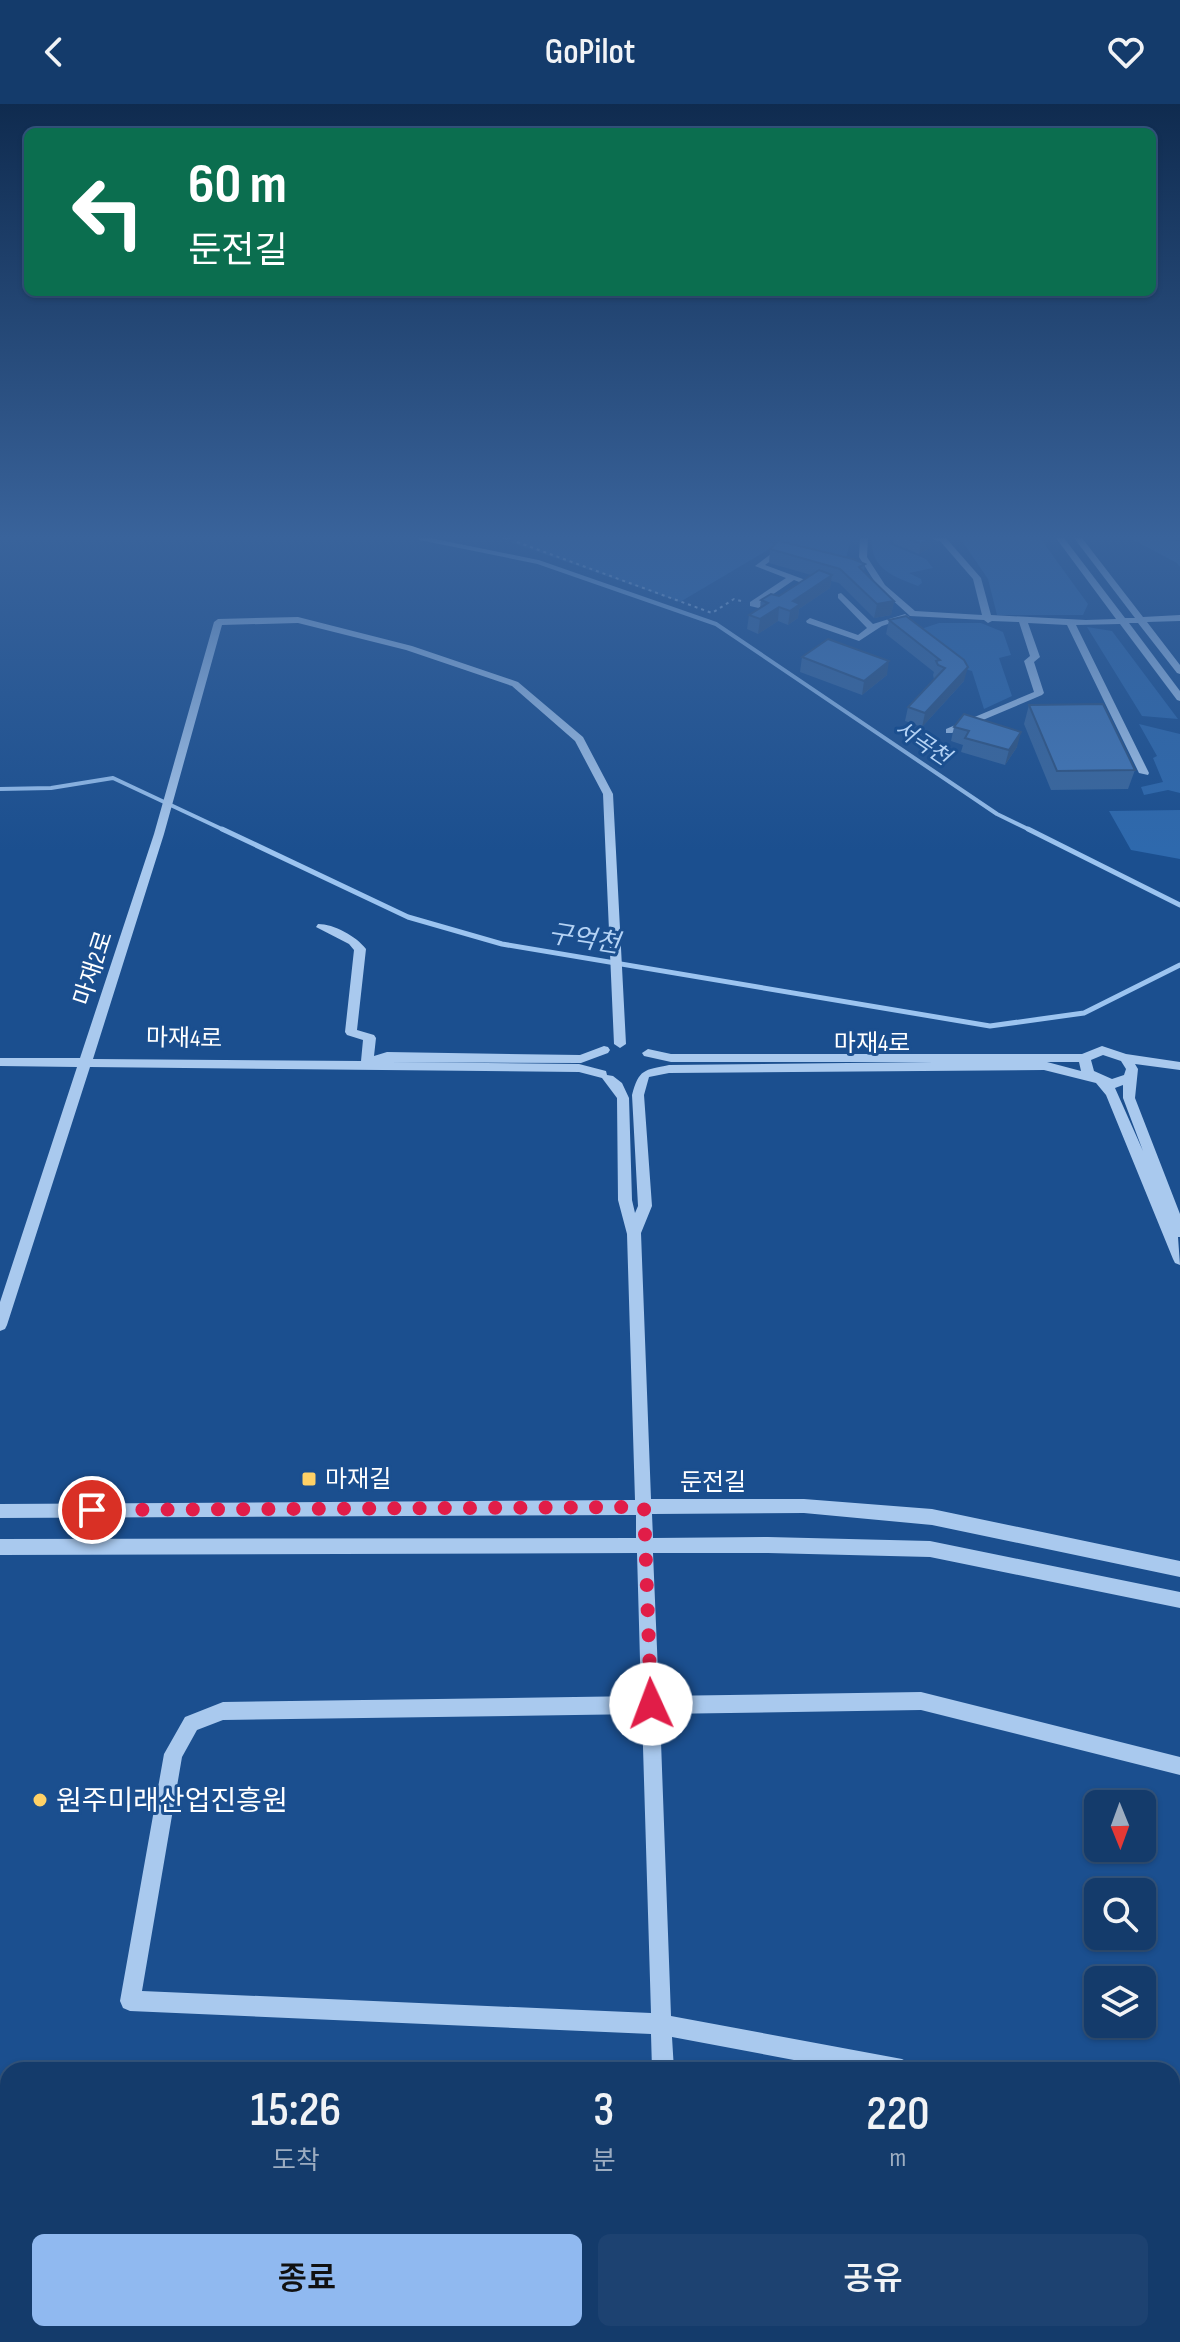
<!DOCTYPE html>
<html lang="ko">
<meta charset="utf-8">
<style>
body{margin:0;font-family:"Sofia Sans Condensed","Noto Sans KR",sans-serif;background:#1d4271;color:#f1f3f6;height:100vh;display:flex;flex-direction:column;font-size:30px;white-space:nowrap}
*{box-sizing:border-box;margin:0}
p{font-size:26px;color:#9dadc1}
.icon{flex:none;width:44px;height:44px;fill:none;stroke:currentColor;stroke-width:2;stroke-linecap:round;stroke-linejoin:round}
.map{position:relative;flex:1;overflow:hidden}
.sheet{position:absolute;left:0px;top:1958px;width:1180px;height:280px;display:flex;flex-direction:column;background:#143b6b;border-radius:24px 24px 0 0;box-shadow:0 2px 6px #0004,0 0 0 2px #33557e}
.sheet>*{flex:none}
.banner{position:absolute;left:24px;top:24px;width:1132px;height:168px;border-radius:12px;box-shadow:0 2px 6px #0004,0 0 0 2px #33557e;background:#0b6e4f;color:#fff;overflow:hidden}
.needle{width:52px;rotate:179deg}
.fabs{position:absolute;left:1084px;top:1686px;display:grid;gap:16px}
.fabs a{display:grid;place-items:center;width:72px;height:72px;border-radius:12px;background:#143b6b;box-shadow:0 2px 6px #0004,0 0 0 2px #33557e;font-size:40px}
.pin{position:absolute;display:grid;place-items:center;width:68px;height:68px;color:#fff;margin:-34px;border:4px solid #fff;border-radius:50%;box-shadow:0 2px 8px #0007}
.me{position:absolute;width:88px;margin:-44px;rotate:358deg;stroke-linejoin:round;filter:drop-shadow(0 0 6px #0008)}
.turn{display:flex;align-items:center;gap:28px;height:168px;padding:0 32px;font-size:36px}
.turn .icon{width:104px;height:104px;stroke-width:2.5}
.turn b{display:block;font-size:56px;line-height:68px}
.eta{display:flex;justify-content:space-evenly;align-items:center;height:136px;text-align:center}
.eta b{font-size:48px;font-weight:600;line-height:56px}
.primary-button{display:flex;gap:16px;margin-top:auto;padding:16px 32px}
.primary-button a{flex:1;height:92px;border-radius:12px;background:#90b9f0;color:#111;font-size:32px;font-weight:600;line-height:92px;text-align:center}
.primary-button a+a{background:#1d4271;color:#f1f3f6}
header{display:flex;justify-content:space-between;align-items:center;height:104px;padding:0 32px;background:#143b6b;font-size:36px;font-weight:600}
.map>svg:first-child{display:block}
.green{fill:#2e69ad}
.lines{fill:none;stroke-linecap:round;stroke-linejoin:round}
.stream-far2{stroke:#9cc4f0;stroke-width:4}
.stream-far1{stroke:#9cc4f0;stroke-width:5}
.stream{stroke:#9cc4f0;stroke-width:9}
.path{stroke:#a9c9ee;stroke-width:2;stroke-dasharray:3 4;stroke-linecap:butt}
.minor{fill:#a9c9ee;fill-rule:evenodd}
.wall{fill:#3a679d}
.shaded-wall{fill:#305480}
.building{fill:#4478b7;stroke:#305480;stroke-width:2}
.route{stroke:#e11d48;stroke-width:14;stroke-dasharray:0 25.2}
.poi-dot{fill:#ffd166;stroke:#1b4f8f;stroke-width:3}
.labels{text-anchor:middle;stroke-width:6;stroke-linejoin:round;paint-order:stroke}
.far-water-label{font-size:22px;font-style:italic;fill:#b5d3f5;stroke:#1b4f8f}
.street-label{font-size:24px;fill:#fff;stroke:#1b4f8f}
.poi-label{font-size:24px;fill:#fff;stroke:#1b4f8f;text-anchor:start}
.water-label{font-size:26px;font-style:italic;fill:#b5d3f5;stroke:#1b4f8f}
.near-poi-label{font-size:28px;fill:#fff;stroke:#1b4f8f;text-anchor:start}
</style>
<header><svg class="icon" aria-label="back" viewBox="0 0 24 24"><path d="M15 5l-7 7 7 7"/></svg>GoPilot<svg class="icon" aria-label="heart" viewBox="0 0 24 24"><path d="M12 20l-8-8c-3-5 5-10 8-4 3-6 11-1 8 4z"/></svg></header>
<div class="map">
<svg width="1180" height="2238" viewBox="0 0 1180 2238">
<rect width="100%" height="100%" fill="#1b4f8f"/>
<path class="green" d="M 517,434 L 757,434 L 776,441 L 680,498 L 510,438 Z
M 772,434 L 844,434 L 851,435 L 846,454 Z
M 872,434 L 890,434 L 889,440 L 926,455 L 933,464 L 909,469 L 921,475 L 922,479 L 918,482 C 893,472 870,465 872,434 Z
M 960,434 L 1040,434 L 1088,500 L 1083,511 L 997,511 L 988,475 Z
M 1130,434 L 1180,437 L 1180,463 L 1177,459 Z
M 939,519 L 981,519 L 1003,528 L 1011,551 L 999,554 L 1012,592 L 984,605 L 972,567 L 965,565 L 921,525 Z
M 1087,523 L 1112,527 L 1178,615 L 1142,612 Z
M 1139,620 L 1180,630 L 1180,689 L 1168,686 L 1144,691 L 1141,683 L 1163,678 L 1153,654 L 1157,652 Z
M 1180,706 L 1180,755 L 1131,746 L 1109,707 Z
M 1172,2050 L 1180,2052 L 1180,2238 L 1063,2238 L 1052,2230 L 1172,2230 Z"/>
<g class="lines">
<path class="stream-far2" d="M 420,434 L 538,458 L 716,520 L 997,710 L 1032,727
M 0,685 L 51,684 L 113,674 L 226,727"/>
<path class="stream-far1" d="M 222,725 L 408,813 L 502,840 L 990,922 L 1084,909 L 1180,861
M 1028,725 L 1180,801"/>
<path class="stream" d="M 0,2069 L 8,2069
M 893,2230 L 906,2238"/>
<path class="path" d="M 517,438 L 712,509 L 734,495 L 741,497"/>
<path class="minor" d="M 502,434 L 511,434 L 507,436 Z
M 860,434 L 868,434 L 867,453 L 885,481 L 915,507 L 982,511 L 973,475 L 940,437 L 926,434 L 946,434 L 981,474 L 991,511 L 1086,516 L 1116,515 L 1056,434 L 1064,434 L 1125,514 L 1135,514 L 1074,434 L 1082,434 L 1143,513 L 1180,511 L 1180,517 L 1147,518 L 1180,561 L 1180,570 L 1177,569 L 1138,519 L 1129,519 L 1180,587 L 1180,597 L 1177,596 L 1120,520 L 1076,521 L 1149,669 L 1148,671 L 1139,669 L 1067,521 L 1028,519 L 1040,553 L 1034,558 L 1044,589 L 1042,591 L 952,629 L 946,629 L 946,625 L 1034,588 L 1024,557 L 1030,552 L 1019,518 L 992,517 L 988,519 L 984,516 L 910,512 L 878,483 L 859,453 Z
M 780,443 L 787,445 L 765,461 L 811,478 L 807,481 L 794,476 L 760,499 L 767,502 L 767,506 L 750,502 L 750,498 L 786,474 L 755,462 Z
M 841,489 L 873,520 L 905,510 L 909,513 L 882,522 L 859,537 L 807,519 L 806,517 L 810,514 L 858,531 L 867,524 L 838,494 L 838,490 Z
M 298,513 L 412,542 L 518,578 L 583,633 L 613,690 L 626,940 L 620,944 L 614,940 L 603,690 L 575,637 L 512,582 L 406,546 L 298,519 L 222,521 L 164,730 L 93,955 L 361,957 L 363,936 L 347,931 L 345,928 L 354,846 L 349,840 L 316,823 L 318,820 C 334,820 356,832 366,845 L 357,926 L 374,931 L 376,934 L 374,952 L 387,948 L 580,951 L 604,942 L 608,943 L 610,946 L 608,949 L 581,959 L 385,958 L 579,960 L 606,967 L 607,971 L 613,972 L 622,979 L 629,994 L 632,1096 L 635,1109 L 638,1102 L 632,991 C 639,965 644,966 669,961 L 934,958 L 671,958 L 644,952 L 642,949 L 648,945 L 671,950 L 1082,950 L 1102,942 L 1126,950 L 1180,958 L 1180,966 L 1135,960 L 1138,965 L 1135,994 L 1180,1110 L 1180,1133 L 1178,1133 L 1180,1161 L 1175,1159 L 1173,1155 L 1106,991 L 1096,979 L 1044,966 L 669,969 L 649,973 L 644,991 L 652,1102 L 641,1129 L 651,1395 L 804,1395 L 932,1405 L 1180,1457 L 1180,1473 L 932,1421 L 804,1409 L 652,1410 L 653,1434 L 768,1433 L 930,1437 L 1180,1488 L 1180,1504 L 930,1453 L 768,1449 L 653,1449 L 659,1592 L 921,1588 L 1180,1653 L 1180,1671 L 921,1606 L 660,1610 L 671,1912 L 902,1955 L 909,1959 L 913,1966 L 847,1966 L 672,1933 L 674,1966 L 652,1966 L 651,1930 L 130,1907 L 123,1904 L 120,1897 L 164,1650 L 185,1613 L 223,1598 L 641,1592 L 637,1449 L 0,1451 L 0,1435 L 636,1434 L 636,1411 L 0,1414 L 0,1400 L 635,1396 L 627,1130 L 618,1096 L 617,994 L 602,974 L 579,968 L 90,963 L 7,1221 L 5,1225 L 0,1227 L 0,1198 L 77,963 L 0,962 L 0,954 L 80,954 L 154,730 L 214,518 L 218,515 ZM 1103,951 L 1121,957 L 1126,965 L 1124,971 L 1112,975 L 1094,967 L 1091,956 ZM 1047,958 L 1079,958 L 1081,967 ZM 1123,981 L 1123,994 L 1143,1047 L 1115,984 ZM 642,1610 L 651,1909 L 142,1887 L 182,1653 L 197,1626 L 223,1616 Z
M 1172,2006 L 1180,2008 L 1180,2030 L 1172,2028 Z
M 8,2115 L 8,2154 L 0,2155 L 0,2116 Z
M 8,2171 L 8,2230 L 110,2230 L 114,2238 L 0,2238 L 0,2172 Z
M 133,2230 L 199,2230 L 195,2238 L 137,2238 Z
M 201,2230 L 247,2230 L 246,2238 L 199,2238 Z
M 662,2230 L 686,2230 L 687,2238 L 663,2238 Z"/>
</g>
<path class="wall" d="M 893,434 L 931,435 L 930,444 L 919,450 L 893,439 Z
M 770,445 L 865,460 L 864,468 L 894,497 L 891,511 L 874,514 L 839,479 L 831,477 L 830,484 L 799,505 L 798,514 L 788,521 L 778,517 L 758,530 L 747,525 L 749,511 L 760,504 L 761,496 L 779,492 L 811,471 L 769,459 Z
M 906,512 L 964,577 L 922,623 L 905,617 L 908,603 L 934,575 L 933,571 L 934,568 L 886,530 L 889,516 Z
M 802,553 L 887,571 L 862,591 L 800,568 Z
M 1029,601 L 1135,666 L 1128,685 L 1051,686 L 1024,620 Z
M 954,623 L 1017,643 L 1005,661 L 961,648 L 963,641 L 951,637 Z"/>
<path class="shaded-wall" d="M 931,435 L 930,444 L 919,450 L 921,440 Z
M 832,471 L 830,484 L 799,505 L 798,514 L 788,521 L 790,507 L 793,497 Z
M 894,497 L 891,511 L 874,514 L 877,500 Z
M 779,503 L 778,517 L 758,530 L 760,515 Z
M 889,557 L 887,571 L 862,591 L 864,577 Z
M 968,563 L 964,577 L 922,623 L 925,609 Z
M 1021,628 L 1017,643 L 1005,661 L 1009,646 Z"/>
<path class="building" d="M 905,434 L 931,434 L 931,435 L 921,440 Z
M 779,437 L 853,455 L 865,460 L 859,463 L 894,497 L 877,500 L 840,465 L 770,445 Z
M 819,466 L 832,471 L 793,497 L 800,500 L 790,507 L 779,503 L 760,515 L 749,511 L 768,499 L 761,496 L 771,490 L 779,492 Z
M 906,512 L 964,556 L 968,563 L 925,609 L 908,603 L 945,564 L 938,561 L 936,557 L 940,556 L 889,516 Z
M 828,535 L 889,557 L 864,577 L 802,553 Z
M 1103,600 L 1135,666 L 1057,667 L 1029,601 Z
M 964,610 L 1021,628 L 1009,646 L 965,634 L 969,627 L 954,623 Z"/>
<linearGradient id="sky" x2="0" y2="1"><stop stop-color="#0f2b4f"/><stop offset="0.58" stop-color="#39639b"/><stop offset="1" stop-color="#39639b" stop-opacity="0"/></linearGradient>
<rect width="1180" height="747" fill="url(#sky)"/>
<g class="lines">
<path class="route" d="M 92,1406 L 644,1403 L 651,1600"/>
</g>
<g class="poi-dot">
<rect x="301" y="1367" width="16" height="16" rx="4"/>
<circle cx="40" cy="1696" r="8"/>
</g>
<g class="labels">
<g class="far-water-label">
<text transform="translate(923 638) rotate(34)" y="8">서곡천</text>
</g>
<g class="street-label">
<text transform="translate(93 864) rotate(-72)" y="8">마재2로</text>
<text transform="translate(184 934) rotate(1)" y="8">마재4로</text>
<text x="872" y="947">마재4로</text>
<text x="713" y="1386">둔전길</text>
</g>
<g class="poi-label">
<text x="325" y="1383">마재길</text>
</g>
<g class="water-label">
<text transform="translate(584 834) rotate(9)" y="9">구억천</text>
</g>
<g class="near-poi-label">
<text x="56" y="1706">원주미래산업진흥원</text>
</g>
</g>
</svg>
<div class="fabs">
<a><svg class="needle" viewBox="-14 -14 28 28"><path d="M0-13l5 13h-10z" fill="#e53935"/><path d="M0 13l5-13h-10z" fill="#9dadc1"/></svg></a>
<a><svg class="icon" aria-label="search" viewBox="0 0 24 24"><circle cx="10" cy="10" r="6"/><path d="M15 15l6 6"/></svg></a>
<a><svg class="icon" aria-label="layers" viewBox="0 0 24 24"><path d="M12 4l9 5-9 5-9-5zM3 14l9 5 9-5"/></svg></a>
</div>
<div class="pin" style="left:92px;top:1406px;background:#d93025"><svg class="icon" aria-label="arrive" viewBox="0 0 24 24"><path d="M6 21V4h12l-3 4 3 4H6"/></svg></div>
<svg class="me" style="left:651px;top:1600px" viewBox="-20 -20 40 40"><circle r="19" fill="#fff"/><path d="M0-13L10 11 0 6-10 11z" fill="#e11d48"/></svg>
<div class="banner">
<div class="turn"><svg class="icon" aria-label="left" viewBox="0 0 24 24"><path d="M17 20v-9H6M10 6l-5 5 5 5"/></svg><div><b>60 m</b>둔전길</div></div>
</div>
<section class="sheet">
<div class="eta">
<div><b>15:26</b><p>도착</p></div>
<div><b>3</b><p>분</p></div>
<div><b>220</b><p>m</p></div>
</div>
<div class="primary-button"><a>종료</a><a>공유</a></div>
</section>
</div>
